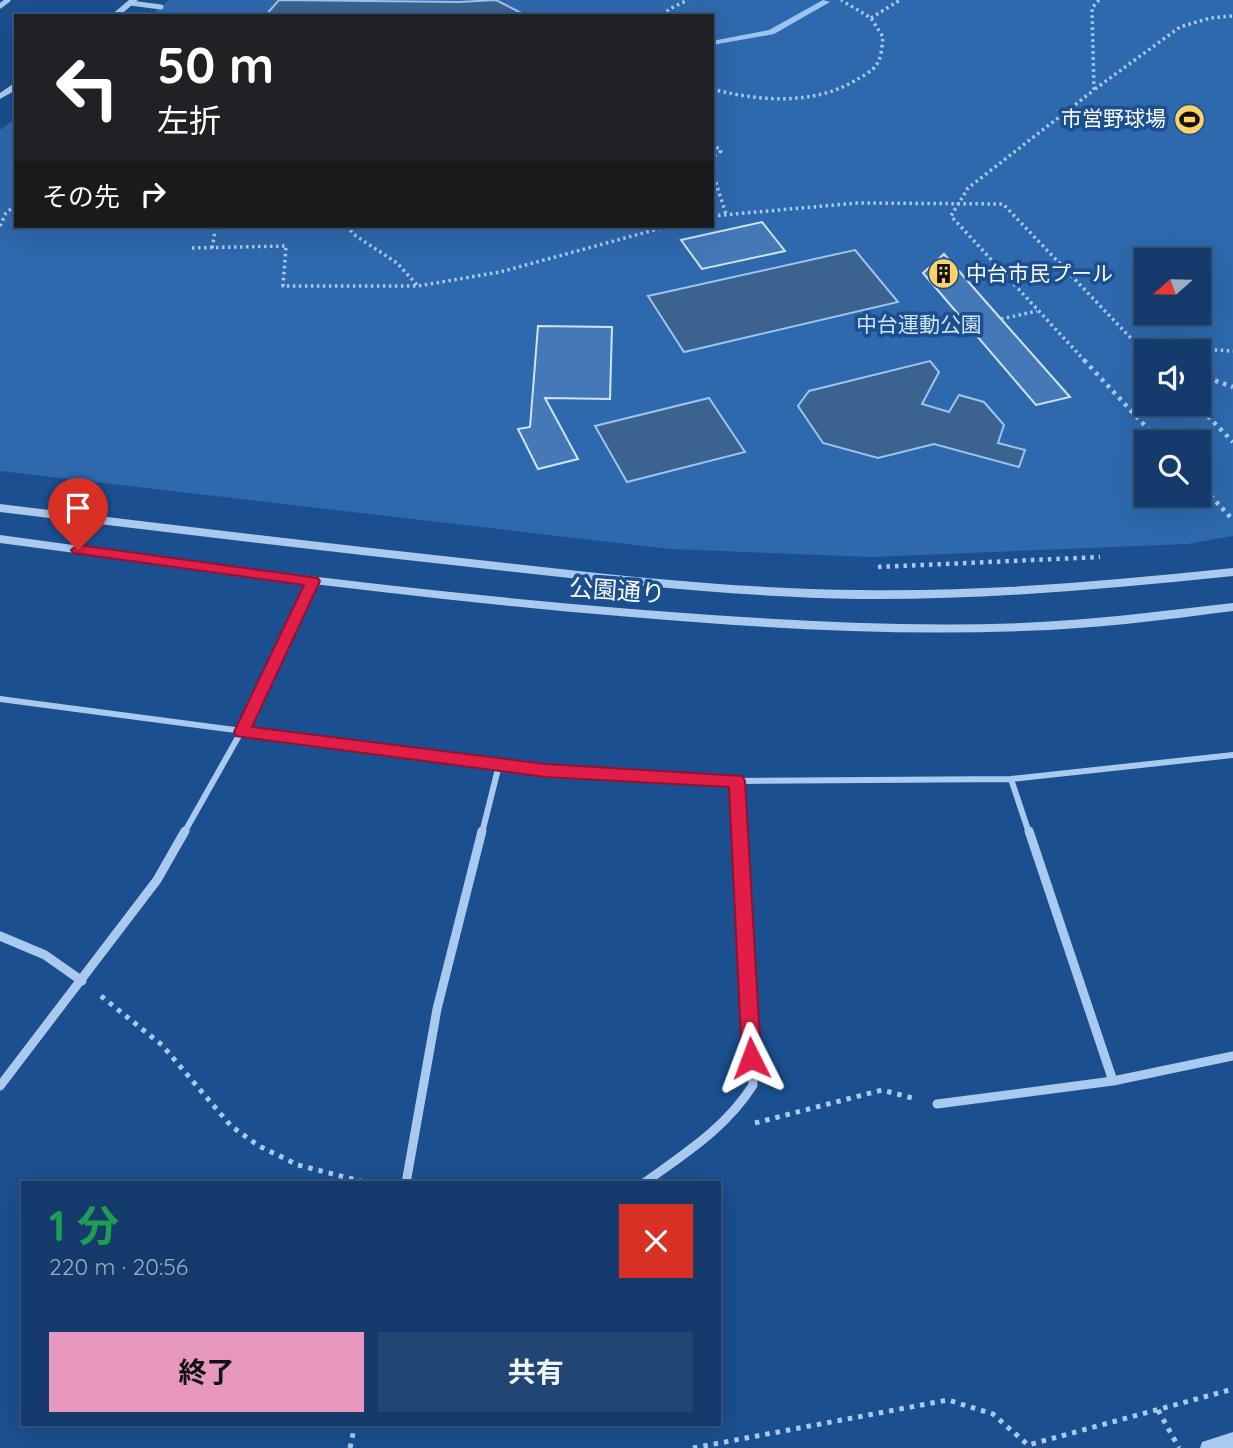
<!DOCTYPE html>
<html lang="ja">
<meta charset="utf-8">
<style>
body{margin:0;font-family:Quicksand,"Noto Sans JP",sans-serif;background:#214673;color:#f1f3f6;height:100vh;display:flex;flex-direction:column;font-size:26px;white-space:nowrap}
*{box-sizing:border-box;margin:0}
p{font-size:23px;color:#9dadc1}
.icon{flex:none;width:38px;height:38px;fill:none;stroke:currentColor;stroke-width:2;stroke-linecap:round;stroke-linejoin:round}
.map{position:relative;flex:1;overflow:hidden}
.side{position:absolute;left:21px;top:1181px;width:700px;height:245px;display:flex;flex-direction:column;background:#143b6b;border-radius:0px;box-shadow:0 7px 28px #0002,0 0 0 2px #33557e}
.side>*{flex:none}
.hud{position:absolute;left:14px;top:14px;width:700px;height:214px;border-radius:0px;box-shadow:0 7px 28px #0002,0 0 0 2px #33557e;background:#202124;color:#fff;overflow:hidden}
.needle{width:46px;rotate:250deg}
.buttons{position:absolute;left:1134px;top:248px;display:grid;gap:14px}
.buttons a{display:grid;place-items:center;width:77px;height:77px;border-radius:0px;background:#143b6b;box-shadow:0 7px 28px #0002,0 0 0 2px #33557e;font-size:35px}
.pin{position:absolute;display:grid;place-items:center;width:60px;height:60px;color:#fff;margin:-72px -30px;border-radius:50% 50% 50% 0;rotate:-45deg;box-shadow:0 0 7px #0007}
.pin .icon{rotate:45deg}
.me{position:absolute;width:77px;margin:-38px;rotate:357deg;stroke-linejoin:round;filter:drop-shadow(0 0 5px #0008)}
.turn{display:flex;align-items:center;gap:24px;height:147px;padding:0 28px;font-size:32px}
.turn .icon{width:91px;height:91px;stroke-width:2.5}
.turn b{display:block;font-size:49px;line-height:60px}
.then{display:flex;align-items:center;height:66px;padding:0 28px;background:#0003;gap:14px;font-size:26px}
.round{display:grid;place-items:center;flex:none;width:74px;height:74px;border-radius:0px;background:#214673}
.summary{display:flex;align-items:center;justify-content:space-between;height:119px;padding:0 28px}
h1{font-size:42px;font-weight:700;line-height:52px;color:#1e9e55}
.button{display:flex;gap:14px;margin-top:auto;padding:14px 28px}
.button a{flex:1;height:80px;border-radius:0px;background:#e797bd;color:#111;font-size:28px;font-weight:700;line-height:80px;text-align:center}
.button a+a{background:#214673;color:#f1f3f6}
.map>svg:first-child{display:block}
.green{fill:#2e69ad;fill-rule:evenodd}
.water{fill:#3c6290;stroke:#9cc4f0;stroke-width:2}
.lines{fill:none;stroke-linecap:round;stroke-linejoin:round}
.stream{fill:#9cc4f0;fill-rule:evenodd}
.building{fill:#4478b7;stroke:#cfe3fa;stroke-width:2}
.path-far2{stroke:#a9c9ee;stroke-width:3.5;stroke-dasharray:2.5 3.5;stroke-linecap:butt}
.path-far1{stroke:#a9c9ee;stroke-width:4.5;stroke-dasharray:3.5 5;stroke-linecap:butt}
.path{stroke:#a9c9ee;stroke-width:5;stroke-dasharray:4.5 6;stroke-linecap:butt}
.minor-far2{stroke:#a9c9ee;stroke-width:5}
.minor-far1{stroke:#a9c9ee;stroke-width:6}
.minor{stroke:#a9c9ee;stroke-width:9}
.tertiary{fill:#a9c9ee;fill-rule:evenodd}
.route{fill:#e11d48;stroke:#92132f;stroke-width:2}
.labels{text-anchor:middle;stroke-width:7;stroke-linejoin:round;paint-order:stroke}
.far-poi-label{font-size:21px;fill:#fff;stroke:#1b4f8f;text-anchor:end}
.far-park-label{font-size:21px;fill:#cfe3fa;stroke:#1b4f8f}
.street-label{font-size:24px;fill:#fff;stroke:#1b4f8f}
</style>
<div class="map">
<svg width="1233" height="1448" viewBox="0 0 1233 1448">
<rect width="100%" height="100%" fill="#1b4f8f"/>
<path class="green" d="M 169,0 L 1233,0 L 1233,536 L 1187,544 L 872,557 L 670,549 L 0,471 L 0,130 L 16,118 L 16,226 L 712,226 L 712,16 L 150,16 ZM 1146,261 L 1199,261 L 1199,313 L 1146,313 ZM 1146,352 L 1199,352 L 1199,404 L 1146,404 ZM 1146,443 L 1199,443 L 1199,495 L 1146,495 Z"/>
<path class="water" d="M 279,0 L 459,2 L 496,0 L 527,16 L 265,16 Z
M 855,250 L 898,302 L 684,352 L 648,296 Z
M 930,361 L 939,372 L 922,404 L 949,412 L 959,395 L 984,402 L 1004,425 L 998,443 L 1025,450 L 1019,467 L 934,444 L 878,458 L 823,443 L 798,406 L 809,391 Z
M 709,398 L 745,452 L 627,482 L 595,426 Z"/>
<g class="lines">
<path class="stream" d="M 823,0 L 830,2 L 774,34 L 712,45 L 712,41 L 769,30 Z"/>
</g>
<path class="building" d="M 762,222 L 785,251 L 702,269 L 681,240 Z
M 944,254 L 1001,319 L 1070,397 L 1036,405 L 923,273 Z
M 538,326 L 612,327 L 610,399 L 545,398 L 578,459 L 538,469 L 518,429 L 530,427 Z"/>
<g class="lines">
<path class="path-far2" d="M 663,16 L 669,9 L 688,0
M 871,18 L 900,0
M 712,89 C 758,101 813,106 856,80 C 863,76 873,71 877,64 C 882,56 882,45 883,37 L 871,18 L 841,0
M 1095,89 L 1180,27 L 1210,18 L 1233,16
M 712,143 L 721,151 L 712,158
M 712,171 L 726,214
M 712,216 L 857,203 L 1003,204 L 1146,354
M 0,226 L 6,213 L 16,205
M 346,226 L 356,236 L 397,263 L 418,286
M 192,248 L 286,246 L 283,286 L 418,286 L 500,272 L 669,226
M 212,248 L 216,226
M 1001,319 L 1037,311
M 1179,352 L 1199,349 L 1233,351
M 1085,361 L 951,216 L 968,188 L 1094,90 L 1092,8 L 1099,0"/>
<path class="path-far1" d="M 1084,360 L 1161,443
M 1199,375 L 1233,387
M 1196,404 L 1233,442
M 1199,483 L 1233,520
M 878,567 L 1100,557"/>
<path class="path" d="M 101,996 L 162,1045 L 231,1126 L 259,1146 L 298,1165 L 368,1183
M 755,1123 L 882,1090 L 916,1099
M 1158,1410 L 1179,1448
M 350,1448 L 355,1424
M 693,1448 L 948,1400 L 993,1414 L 1028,1445 L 1233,1389"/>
<path class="minor-far2" d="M 130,3 L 161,7
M 0,6 L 8,0"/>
<path class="minor-far1" d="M 0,699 L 545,771 L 737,781 L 1011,779 L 1233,755
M 1011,779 L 1029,833
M 737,781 L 740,833
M 184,833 L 241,732 L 313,581
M 482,833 L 499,765"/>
<path class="minor" d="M 1029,831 L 1113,1081
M 0,936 L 45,955 L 82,981
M 0,1086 L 157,880 L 185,831
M 937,1104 L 1113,1081 L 1233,1056
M 406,1183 L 437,1009 L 482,831
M 644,1183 C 684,1154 726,1128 753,1085 L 740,831"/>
<path class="tertiary" d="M 129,0 L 138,0 L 119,16 L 110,16 Z
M 13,84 L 16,84 L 16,90 L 0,99 L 0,93 Z
M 0,504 C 163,524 325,543 488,561 C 612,575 736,589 860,590 C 985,592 1109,581 1233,568 L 1233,576 C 1109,589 985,600 860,599 C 736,597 612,583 488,569 C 325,551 163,532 0,512 Z
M 0,535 C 210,564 420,592 631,609 C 761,619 892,628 1022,623 C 1093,620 1163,611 1233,603 L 1233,611 C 1163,620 1093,629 1022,631 C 892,636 761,628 631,617 C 420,600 210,571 0,543 Z
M 1233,1432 L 1233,1448 L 1200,1448 L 1202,1442 Z"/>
</g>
<path class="route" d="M 78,545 L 318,578 L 320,581 L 252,727 L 545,764 L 742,776 L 745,781 L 761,1058 L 758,1063 L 751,1066 L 745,1063 L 742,1058 L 729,787 L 545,777 L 236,736 L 234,732 L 304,585 L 73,553 L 71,550 Z"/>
<defs>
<symbol id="stadium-disc" viewBox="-11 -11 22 22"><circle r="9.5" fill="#ffd166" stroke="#1b4f8f"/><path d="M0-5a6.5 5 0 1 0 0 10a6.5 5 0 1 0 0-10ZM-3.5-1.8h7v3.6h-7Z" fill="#111"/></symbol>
<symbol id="building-disc" viewBox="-11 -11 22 22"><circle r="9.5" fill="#ffd166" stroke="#1b4f8f"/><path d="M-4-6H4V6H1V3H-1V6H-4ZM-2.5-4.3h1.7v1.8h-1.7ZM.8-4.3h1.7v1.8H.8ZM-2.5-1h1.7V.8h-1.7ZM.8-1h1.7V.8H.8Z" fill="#111"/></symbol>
</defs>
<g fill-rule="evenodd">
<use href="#stadium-disc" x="1172" y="102" width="35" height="35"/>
<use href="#building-disc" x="926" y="256" width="35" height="35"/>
</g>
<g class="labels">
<g class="far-poi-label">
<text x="1166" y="126">市営野球場</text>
<text x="966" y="281" text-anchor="start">中台市民プール</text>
</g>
<g class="far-park-label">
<text x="919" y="332">中台運動公園</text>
</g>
<g class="street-label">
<text transform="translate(617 591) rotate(4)" y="8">公園通り</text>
</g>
</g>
</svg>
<div class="buttons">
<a><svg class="needle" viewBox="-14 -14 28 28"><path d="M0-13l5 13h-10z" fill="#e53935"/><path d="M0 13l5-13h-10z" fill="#9dadc1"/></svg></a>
<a><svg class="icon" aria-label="sound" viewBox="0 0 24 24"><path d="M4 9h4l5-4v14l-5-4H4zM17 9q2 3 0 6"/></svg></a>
<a><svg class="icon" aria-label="search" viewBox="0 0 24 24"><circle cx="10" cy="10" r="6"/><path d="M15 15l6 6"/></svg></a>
</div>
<div class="pin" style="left:78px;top:550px;background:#d93025"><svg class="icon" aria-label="arrive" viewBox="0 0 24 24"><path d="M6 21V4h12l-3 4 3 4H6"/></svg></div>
<svg class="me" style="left:751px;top:1058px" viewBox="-20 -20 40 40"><path d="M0-17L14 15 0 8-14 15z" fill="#e11d48" stroke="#fff" stroke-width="4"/></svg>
<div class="hud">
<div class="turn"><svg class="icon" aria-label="left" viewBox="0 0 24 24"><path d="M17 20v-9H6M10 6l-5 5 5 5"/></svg><div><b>50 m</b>左折</div></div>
<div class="then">その先<svg class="icon" aria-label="right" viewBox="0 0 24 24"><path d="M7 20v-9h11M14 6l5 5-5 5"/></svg></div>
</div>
<section class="side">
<div class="summary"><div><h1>1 分</h1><p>220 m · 20:56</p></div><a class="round" style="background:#d93025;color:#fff"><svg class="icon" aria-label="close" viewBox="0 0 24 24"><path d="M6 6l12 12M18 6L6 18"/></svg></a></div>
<div class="button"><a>終了</a><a>共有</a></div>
</section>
</div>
